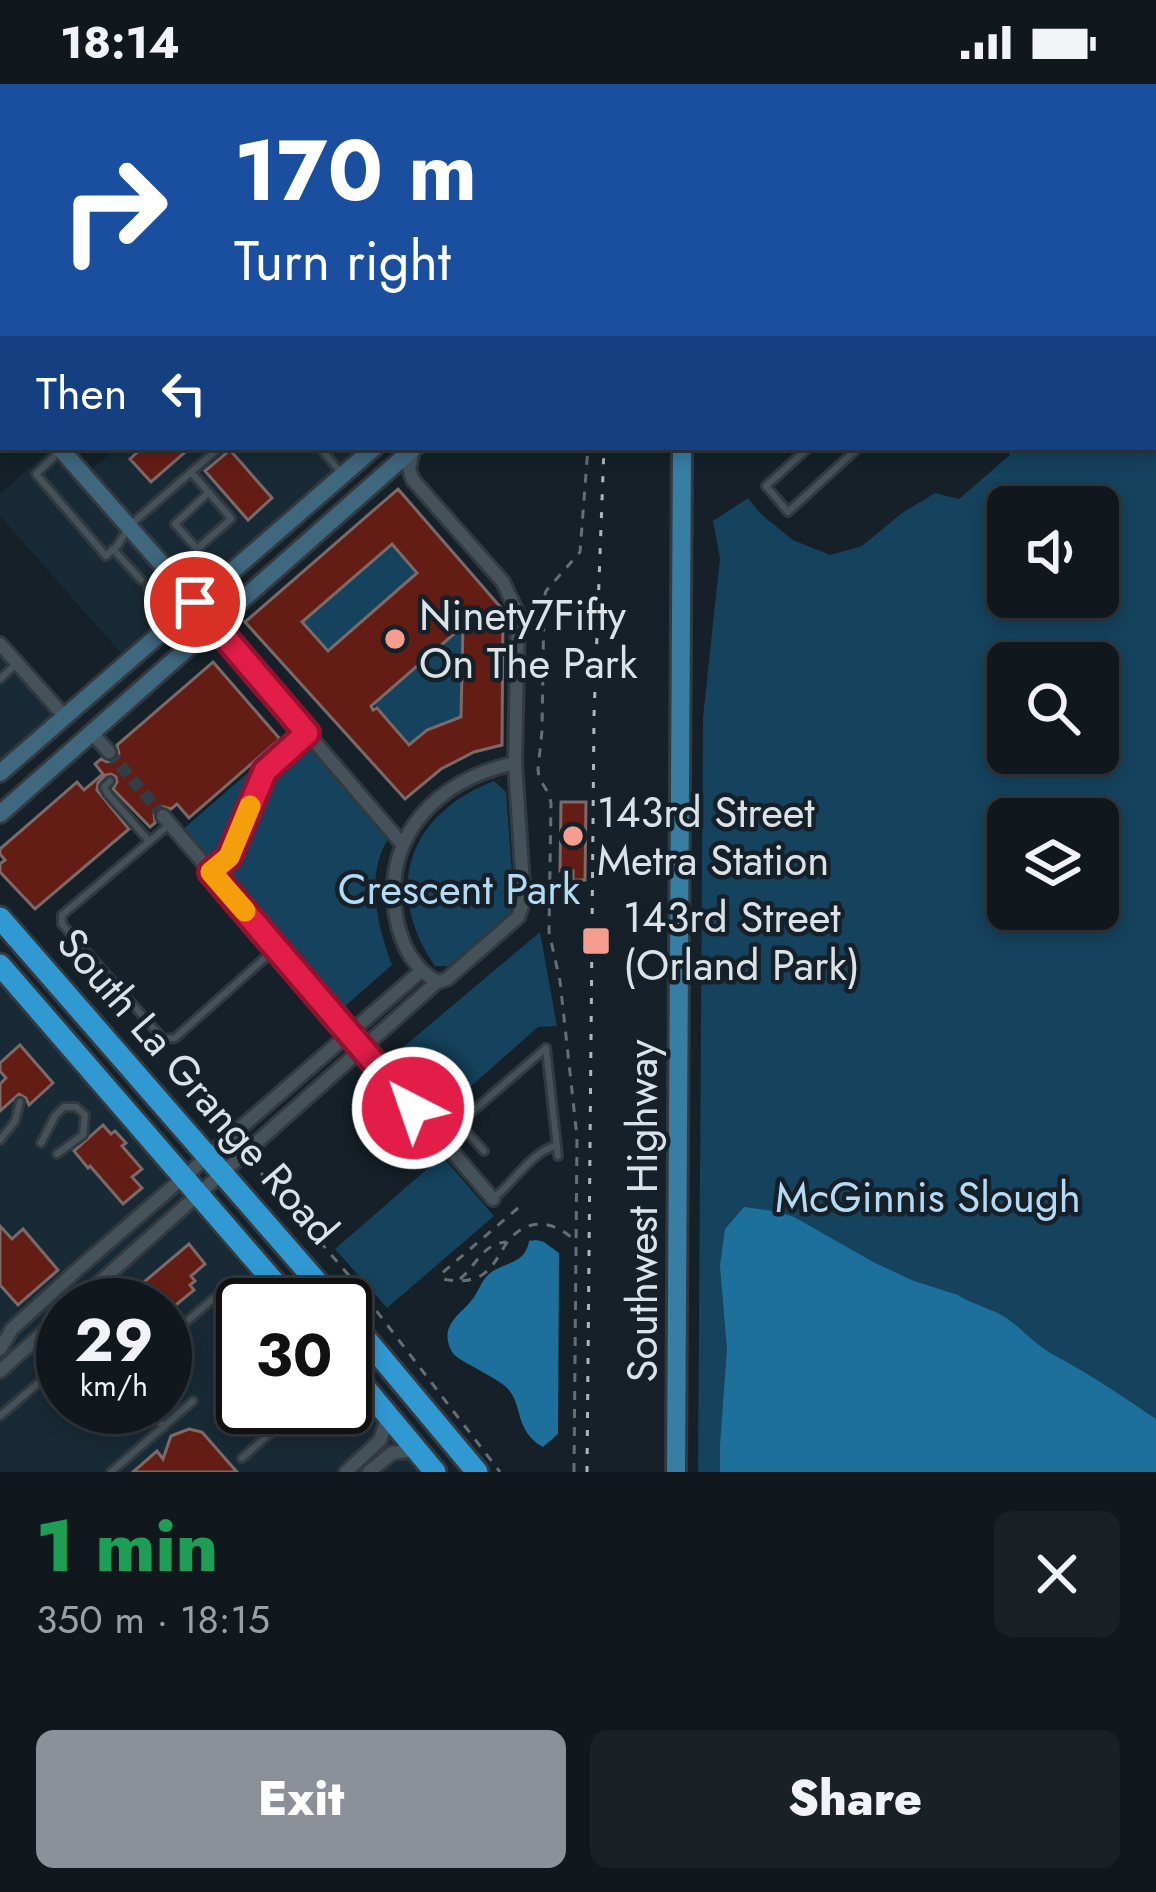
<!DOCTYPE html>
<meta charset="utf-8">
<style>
body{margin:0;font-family:Jost,sans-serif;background:#192127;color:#f1f3f6;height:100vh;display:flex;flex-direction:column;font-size:45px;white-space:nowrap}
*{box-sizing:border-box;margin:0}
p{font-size:39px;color:#9ca0a4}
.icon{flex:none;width:66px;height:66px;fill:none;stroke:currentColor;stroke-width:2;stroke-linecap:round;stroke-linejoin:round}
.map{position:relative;height:1388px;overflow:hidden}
.side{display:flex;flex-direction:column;background:#10181e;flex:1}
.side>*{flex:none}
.top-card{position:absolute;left:0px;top:0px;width:1158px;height:366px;box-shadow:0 6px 18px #0003,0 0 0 3px #30373c;background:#1a4fa0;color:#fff;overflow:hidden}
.controls{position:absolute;left:987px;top:402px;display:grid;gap:24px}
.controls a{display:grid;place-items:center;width:132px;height:132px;border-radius:18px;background:#10181e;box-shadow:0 6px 18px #0003,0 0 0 3px #30373c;font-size:60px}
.speed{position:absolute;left:36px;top:1194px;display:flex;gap:24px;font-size:60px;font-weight:700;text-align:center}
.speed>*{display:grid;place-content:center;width:156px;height:156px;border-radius:50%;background:#10181e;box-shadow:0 6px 18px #0003,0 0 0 3px #30373c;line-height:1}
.speed small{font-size:30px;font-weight:400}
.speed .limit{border:6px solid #111;border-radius:18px;background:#fff;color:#111}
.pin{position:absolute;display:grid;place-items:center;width:102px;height:102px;color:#fff;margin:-51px;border:6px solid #fff;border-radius:50%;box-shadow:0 3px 12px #0007}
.me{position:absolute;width:132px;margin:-66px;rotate:319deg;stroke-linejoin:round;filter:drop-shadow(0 0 9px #0008)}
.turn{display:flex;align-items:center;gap:42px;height:252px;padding:0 36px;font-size:54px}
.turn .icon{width:156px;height:156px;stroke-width:2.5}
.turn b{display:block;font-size:84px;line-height:102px}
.then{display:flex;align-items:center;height:114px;padding:0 36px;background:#0003;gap:24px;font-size:45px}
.round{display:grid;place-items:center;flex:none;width:126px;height:126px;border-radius:18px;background:#192127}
.headline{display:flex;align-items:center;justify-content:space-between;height:204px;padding:0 36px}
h1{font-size:72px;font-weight:800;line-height:90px;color:#1e9e55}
.action{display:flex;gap:24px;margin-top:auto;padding:24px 36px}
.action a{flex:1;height:138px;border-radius:18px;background:#8c9099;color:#fff;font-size:48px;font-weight:800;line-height:138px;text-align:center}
.action a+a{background:#192127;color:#f1f3f6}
.status{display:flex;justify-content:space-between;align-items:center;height:84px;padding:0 60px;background:#10181e;direction:ltr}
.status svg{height:33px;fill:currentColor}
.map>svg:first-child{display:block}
.built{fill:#182a35;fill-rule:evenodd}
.green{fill:#15425c;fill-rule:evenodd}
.water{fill:#1d709c}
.building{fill:#631d15;stroke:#7b6a67;stroke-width:3;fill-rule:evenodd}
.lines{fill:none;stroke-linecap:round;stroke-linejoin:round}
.street-tunnel{stroke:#333d45;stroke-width:12;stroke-dasharray:12 6;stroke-linecap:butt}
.lane-casing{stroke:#323a40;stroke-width:12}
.street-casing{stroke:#323a40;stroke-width:18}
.secondary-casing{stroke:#323a40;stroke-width:22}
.primary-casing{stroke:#323a40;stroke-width:24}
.highway-casing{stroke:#323a40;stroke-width:27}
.path{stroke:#656e75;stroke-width:3;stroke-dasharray:9 9;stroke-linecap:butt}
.lane{stroke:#45525a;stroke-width:6}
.street{stroke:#45525a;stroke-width:12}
.secondary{stroke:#3f677e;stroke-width:16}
.primary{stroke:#387da2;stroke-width:18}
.highway{stroke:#3099d2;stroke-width:21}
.rail{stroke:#aeb7bd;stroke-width:3;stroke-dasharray:6 12;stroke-linecap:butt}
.route-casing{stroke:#92132f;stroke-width:30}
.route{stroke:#e11d48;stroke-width:21}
.slow{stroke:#f59e0b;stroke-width:21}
.poi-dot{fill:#f59d8e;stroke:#152028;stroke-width:4.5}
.labels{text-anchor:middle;stroke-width:9;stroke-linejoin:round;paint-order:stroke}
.poi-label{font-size:42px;fill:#dbe3e8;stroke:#152028;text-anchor:start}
.park-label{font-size:42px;fill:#b5dbf4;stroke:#152028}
.street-label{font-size:42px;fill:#dbe3e8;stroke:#152028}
</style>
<div class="status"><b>18:14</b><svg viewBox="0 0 49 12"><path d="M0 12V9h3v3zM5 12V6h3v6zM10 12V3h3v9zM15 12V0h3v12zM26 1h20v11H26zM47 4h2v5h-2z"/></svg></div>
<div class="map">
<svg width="1156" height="1388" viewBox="0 0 1156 1388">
<rect width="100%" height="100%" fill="#152028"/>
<path class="built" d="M 53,363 L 191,518 L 126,575 L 0,432 L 0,410 Z
M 117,363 L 372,363 L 196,514 L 87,390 Z
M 0,564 L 61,632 L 0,685 Z
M 0,900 L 275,1221 L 243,1221 L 243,1323 L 345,1323 L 345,1303 L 418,1388 L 0,1388 ZM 63,1221 L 165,1221 L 165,1323 L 63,1323 Z"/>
<path class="green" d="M 1156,181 L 1156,1388 L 698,1388 L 703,633 L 720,474 L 713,437 L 748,414 L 762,431 L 793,456 L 830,471 L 862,462 L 902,429 L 935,409 L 959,415 L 1010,371 L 1008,363 L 1155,363 ZM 1008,423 L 1098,423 L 1098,513 L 1008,513 ZM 1008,579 L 1098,579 L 1098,669 L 1008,669 ZM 1008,735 L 1098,735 L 1098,825 L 1008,825 Z
M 392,460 L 417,489 L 328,567 L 302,538 Z
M 463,542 L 461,633 L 427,646 L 409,661 L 374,620 Z
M 298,645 L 390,752 C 364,790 377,841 392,881 L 335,931 L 180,748 Z
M 494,697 L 506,708 L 514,816 L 512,828 L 448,882 L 435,882 C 382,806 408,730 494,697 Z
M 540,848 L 557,942 L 538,943 L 443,1027 L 395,970 Z
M 442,1072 L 494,1132 L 387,1224 L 335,1165 Z"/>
<path class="water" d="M 744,1123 L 774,1127 L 794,1133 L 875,1179 L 914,1197 L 958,1211 C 973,1221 992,1224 1008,1235 C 1023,1246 1036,1261 1052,1270 C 1088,1289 1122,1312 1156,1335 L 1156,1388 L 720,1388 L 720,1361 L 727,1265 L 720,1182 L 725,1145 Z
M 536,1156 L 544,1158 L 559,1169 L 558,1350 L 543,1363 C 513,1346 524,1319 506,1303 C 496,1293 456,1276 452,1268 C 437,1240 463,1230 474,1213 C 480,1205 481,1197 489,1190 C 505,1177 525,1181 529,1157 Z"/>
<path class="building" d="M 143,363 L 191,363 L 151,398 L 130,375 Z
M 230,366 L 272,414 L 248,436 L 205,387 Z
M 398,405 L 503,526 L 502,661 L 474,668 L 441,685 L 405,715 L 245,538 ZM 392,460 L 417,489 L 328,567 L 302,538 ZM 463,542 L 461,633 L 427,646 L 409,661 L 377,624 L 373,626 L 371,622 Z
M 213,578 L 280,655 L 189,734 L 177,720 L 171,725 L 160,722 L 154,728 L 155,739 L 150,743 L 113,705 L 117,698 L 116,693 L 111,690 L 106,691 L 98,699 L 97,706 L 129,745 L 35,825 L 0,788 L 0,780 L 5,776 L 0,770 L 0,765 L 77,698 L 84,706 L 103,690 L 95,680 L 101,675 L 107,678 L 115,676 L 119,670 L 117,661 Z
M 561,718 L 586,718 L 585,796 L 573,796 L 573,787 L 560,787 Z
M 20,961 L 53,999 L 29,1021 L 26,1014 L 19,1010 L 0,1027 L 0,1000 L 6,994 L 0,987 L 0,979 Z
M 103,1041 L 111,1050 L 115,1047 L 126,1059 L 122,1062 L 142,1085 L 132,1093 L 142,1104 L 123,1120 L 90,1082 L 88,1084 L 74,1067 Z
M 0,1142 L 12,1155 L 23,1145 L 58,1186 L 18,1221 L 0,1201 Z
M 189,1160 L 205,1180 L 191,1192 L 195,1197 L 190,1201 L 194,1206 L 165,1230 L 165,1221 L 141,1221 L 131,1209 Z
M 189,1345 L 202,1348 L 237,1388 L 133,1388 L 157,1367 L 163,1375 L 171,1352 Z"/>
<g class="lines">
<path class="street-tunnel" d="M 109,668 L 163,732"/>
<defs>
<path id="lane" d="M 445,0 L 448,3
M 654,3 L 656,0
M 0,6 L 1,5
M 0,199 L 3,196
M 0,223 L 3,220
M 0,338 L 3,336
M 320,363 L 340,388
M 807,365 L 766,402 L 788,428 L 859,363
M 58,369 L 36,390 L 106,472 L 118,461 L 129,442 L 220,363
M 191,388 L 230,433 L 231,435 L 197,465 L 175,440 L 209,408
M 113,465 L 141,496
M 148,504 L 153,511 L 171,495
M 0,595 L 17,579
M 110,697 L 104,703 L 107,709 L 149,757
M 170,740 L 62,831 L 62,840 L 163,955 L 175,954 L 276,864
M 213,785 C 249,757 241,726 262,692 C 273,675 290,664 305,651
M 546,964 L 558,1072
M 0,1056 L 15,1037 L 20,1018
M 41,1059 L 55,1032 L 64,1023 L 76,1023 L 85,1031 L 83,1051 L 57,1070
M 484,1067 L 459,1039 L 546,964
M 495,1113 C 517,1095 529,1070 557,1061
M 165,1256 L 214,1214 L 243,1247
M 145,1323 L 164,1343
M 0,1332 L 63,1278
M 242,1374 L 300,1323
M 111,1388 L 193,1317"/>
<path id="street" d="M 29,0 L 32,3
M 340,0 L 343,3
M 541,0 L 543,3
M 684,0 L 687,3
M 382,3 L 385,0
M 0,101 L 3,98
M 413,366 L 409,385 L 413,396 L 503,498 L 518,530 L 515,679 L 524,816 L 518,833 L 447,895 L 437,898 C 414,884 403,864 397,838 C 380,753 436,696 515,679
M 195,518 L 403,761
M 0,560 L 65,633
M 91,648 L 109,668
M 163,732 L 493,1115
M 74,1221 L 437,898
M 0,1265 L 12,1245 L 78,1185 L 420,888
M 0,1287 L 63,1231
M 346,1388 L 380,1356 L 388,1332
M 369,1388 L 392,1369 L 415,1366"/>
<path id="secondary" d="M 797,3 L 800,0
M 0,296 L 3,300
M 59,363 L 195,518
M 0,689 L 375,363
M 0,730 L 415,363"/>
<path id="primary" d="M 676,1388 L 682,363"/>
<path id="highway" d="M 0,834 L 337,1221
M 0,881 L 294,1221
M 345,1230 L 477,1388
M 345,1280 L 435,1388"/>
</defs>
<use href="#lane" class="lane-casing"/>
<use href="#street" class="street-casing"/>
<use href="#secondary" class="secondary-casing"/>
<use href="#primary" class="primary-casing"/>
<use href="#highway" class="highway-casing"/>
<path class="path" d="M 261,1089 L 352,1195 L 500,1388
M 518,1124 L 441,1190 L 443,1195 C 457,1198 470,1198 482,1191 C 494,1183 498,1172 506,1160 C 524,1134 552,1135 573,1155
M 460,1195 C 477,1181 481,1161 506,1158
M 574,1388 L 577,1053 L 560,897 L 549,848 L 551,719 L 549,710 L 539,694 L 538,685 L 542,647 L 544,514 L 546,507 L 580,468 L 588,363"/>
<use href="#lane" class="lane"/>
<use href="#street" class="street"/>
<use href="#secondary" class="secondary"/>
<use href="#primary" class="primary"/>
<use href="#highway" class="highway"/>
<path class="rail" d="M 625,3 L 625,0
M 587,1388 L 594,632 L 604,363"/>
</g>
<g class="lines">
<defs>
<path id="route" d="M 195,518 L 307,649 L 265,687 L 229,773 L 211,788 L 413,1024"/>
</defs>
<use href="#route" class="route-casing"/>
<use href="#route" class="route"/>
<path class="slow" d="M 245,827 L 211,788 L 229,773 L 250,722"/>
</g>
<g class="poi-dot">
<circle cx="395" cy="555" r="12"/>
<circle cx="573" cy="752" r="12"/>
<rect x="581" y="842" width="30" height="30" rx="6"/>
</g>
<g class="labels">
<g class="poi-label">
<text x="419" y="546">Ninety7Fifty<tspan x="419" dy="48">On The Park</tspan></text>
<text x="597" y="743">143rd Street<tspan x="597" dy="48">Metra Station</tspan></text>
<text x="623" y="848">143rd Street<tspan x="623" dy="48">(Orland Park)</tspan></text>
</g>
<g class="park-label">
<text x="459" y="820">Crescent Park</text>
<text x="928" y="1128">McGinnis Slough</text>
</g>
<g class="street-label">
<text transform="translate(198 1002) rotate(49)" y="15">South La Grange Road</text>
<text transform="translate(642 1127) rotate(-90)" y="15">Southwest Highway</text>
</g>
</g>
</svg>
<div class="controls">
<a><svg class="icon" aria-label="sound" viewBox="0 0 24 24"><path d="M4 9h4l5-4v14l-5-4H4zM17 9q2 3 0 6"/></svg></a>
<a><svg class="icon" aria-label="search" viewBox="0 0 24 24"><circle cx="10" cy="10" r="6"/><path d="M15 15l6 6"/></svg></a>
<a><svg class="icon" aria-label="layers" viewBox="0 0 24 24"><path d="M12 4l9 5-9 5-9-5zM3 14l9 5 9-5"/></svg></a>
</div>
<div class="speed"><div>29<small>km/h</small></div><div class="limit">30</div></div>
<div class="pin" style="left:195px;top:518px;background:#d93025"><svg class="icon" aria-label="arrive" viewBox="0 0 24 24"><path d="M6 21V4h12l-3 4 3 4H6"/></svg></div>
<svg class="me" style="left:413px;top:1024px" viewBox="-20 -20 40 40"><circle r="17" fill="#e11d48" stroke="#fff" stroke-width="3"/><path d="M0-11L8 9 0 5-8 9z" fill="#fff"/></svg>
<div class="top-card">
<div class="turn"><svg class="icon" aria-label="right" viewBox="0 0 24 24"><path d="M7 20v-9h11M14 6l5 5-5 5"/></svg><div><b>170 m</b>Turn right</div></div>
<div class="then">Then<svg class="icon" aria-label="left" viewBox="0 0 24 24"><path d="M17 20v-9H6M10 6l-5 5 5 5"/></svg></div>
</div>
</div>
<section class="side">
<div class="headline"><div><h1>1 min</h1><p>350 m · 18:15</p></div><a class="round"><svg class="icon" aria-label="close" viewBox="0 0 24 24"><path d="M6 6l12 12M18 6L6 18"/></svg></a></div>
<div class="action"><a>Exit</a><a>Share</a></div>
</section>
